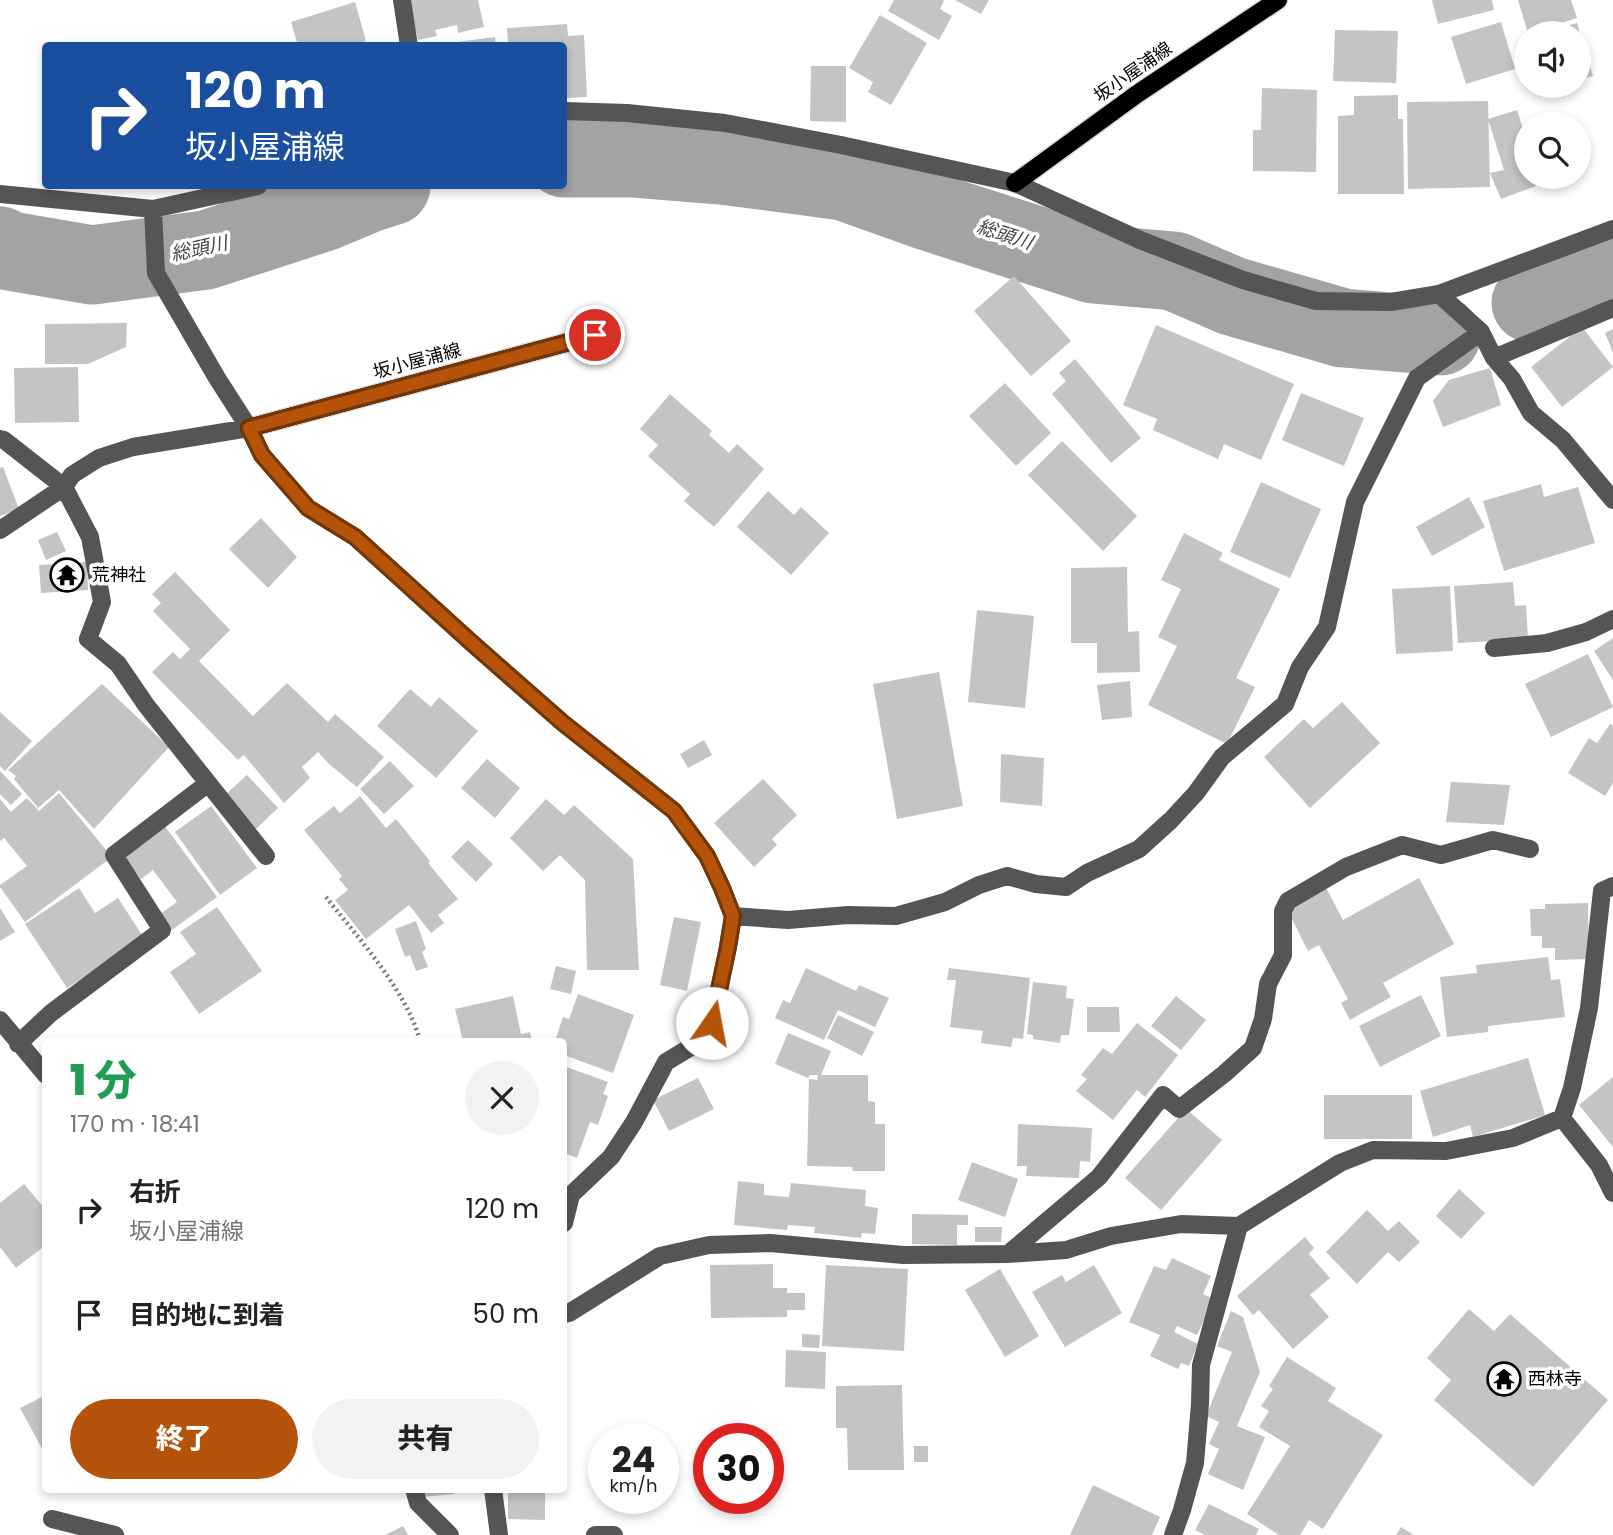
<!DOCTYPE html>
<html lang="ja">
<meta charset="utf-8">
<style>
body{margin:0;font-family:Poppins,"Noto Sans JP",sans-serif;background:#f2f2f2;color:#222;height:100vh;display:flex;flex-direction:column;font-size:26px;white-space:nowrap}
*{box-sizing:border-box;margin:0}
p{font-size:23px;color:#767676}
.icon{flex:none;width:38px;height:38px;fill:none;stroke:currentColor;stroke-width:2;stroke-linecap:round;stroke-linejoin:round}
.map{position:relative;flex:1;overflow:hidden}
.panel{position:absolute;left:42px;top:1038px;width:525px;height:455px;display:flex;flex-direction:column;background:#fff;border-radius:7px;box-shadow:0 4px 10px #0003}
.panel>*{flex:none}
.banner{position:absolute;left:42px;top:42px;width:525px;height:147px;border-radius:7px;box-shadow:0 4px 10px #0003;background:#1a4fa0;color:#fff;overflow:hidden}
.fabs{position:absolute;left:1514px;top:21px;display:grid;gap:14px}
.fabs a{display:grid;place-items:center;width:77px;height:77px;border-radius:50%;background:#fff;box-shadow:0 4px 10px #0003;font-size:35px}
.speed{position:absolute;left:588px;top:1423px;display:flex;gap:14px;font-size:35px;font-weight:700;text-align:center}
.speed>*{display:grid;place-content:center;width:91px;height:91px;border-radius:50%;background:#fff;box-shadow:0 4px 10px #0003;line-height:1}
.speed small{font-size:18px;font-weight:400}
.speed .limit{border:10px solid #d22;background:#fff;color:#111}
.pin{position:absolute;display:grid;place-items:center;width:60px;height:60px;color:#fff;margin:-30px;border:4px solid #fff;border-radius:50%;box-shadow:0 2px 7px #0007}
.me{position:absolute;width:77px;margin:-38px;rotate:12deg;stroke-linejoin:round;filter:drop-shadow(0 0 5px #0008)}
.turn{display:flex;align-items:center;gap:24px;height:147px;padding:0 28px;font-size:32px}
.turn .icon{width:91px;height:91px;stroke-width:2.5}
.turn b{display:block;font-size:49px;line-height:60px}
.round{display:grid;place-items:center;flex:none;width:74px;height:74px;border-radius:37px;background:#f2f2f2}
.overview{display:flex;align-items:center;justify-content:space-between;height:119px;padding:0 28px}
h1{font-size:42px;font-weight:800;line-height:52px;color:#1e9e55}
.button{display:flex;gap:14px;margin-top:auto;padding:14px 28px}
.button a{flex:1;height:80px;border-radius:42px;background:#b45309;color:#fff;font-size:28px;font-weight:800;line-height:80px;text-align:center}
.button a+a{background:#f2f2f2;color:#222}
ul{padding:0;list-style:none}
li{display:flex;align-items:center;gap:21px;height:105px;padding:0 28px}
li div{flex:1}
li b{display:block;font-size:26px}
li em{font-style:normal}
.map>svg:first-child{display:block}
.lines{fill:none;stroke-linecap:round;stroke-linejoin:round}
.river{stroke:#a3a3a3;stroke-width:79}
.building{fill:#c4c4c4}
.major-casing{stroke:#dbdbdb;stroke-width:21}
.path{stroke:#777;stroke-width:4.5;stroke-dasharray:2 3.5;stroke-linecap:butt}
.minor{stroke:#555;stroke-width:18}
.major{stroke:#000;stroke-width:18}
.route-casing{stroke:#753606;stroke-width:18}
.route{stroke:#b45309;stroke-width:12}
.labels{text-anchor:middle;stroke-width:7;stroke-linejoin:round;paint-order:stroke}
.street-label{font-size:18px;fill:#000;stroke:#fff}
.poi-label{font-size:18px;fill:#000;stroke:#fff;text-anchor:start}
.water-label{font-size:19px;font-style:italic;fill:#444;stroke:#fff}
</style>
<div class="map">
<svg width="1613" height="1535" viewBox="0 0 1613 1535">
<rect width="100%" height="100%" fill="#fff"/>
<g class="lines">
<path class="river" d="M 564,158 L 632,158 L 730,166 L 844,181 L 931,212 L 1093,264 L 1174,271 L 1232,296 L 1343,328 L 1441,336
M 0,246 L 10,251 L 92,265 L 206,250 L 323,212 L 366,194 L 391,186
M 1531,303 L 1613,273"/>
</g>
<path class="building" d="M 408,0 L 478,0 L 484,27 L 458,33 L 457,25 L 435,30 L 437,36 L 418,40 Z
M 894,0 L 942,0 L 944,1 L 940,9 L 952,16 L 939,40 L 888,11 Z
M 955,0 L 989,0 L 981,14 Z
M 1432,0 L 1492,0 L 1494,10 L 1438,24 Z
M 1518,0 L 1571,0 L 1577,18 L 1528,33 Z
M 355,2 L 366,41 L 352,46 L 298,46 L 291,22 Z
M 880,15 L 927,43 L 891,105 L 868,92 L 873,82 L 849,68 Z
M 1501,22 L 1515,69 L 1466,84 L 1451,37 Z
M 1577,23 L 1593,76 L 1578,80 L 1578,33 L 1545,33 Z
M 567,24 L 568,36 L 584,35 L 587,97 L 564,98 L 564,46 L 508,46 L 507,28 Z
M 1335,30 L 1398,31 L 1396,83 L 1333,81 Z
M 495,37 L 496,46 L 441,46 L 441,44 Z
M 811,66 L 846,66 L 846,122 L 810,121 Z
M 1262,88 L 1317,90 L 1316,172 L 1253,171 L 1253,130 L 1261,130 Z
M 1398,95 L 1398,119 L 1403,119 L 1404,194 L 1338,194 L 1338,116 L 1354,115 L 1354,96 Z
M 1488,101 L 1490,187 L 1408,189 L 1407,102 Z
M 1517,110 L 1526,138 L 1526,177 L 1538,177 L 1541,184 L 1501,199 L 1490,173 L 1504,170 L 1488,119 Z
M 1014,276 L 1071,341 L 1031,376 L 974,311 Z
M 127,323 L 126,347 L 88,364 L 45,364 L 45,324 Z
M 1156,325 L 1294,384 L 1261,460 L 1224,444 L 1218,459 L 1153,430 L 1157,419 L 1123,405 Z
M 1582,327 L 1613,367 L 1562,407 L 1531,367 Z
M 1613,329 L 1613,353 L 1605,333 Z
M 1075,359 L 1141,438 L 1111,463 L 1052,394 L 1066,381 L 1059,373 Z
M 78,367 L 79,422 L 15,423 L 14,368 Z
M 1490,368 L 1501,405 L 1443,427 L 1433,401 L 1449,380 Z
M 1005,383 L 1051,433 L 1016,466 L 969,416 Z
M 1301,393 L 1364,418 L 1344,466 L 1282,440 Z
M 670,394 L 712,431 L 709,435 L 729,453 L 737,444 L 764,469 L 714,527 L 684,501 L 690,494 L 648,456 L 658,445 L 640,429 Z
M 1062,441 L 1137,516 L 1103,551 L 1028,475 Z
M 3,467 L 19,509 L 0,516 L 0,468 Z
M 1261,482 L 1321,509 L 1290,578 L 1230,552 Z
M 1541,484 L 1544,497 L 1578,487 L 1595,543 L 1504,571 L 1483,501 Z
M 768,491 L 794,515 L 801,507 L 829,533 L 791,575 L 737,527 Z
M 1469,497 L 1485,527 L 1432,556 L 1416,527 Z
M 261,518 L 297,557 L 268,588 L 229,549 Z
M 57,532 L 66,551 L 46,560 L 38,540 Z
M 1184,533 L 1223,553 L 1219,560 L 1280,589 L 1236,678 L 1255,687 L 1227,744 L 1148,705 L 1177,646 L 1158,637 L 1181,589 L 1161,580 Z
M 87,562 L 88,590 L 41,593 L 39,565 Z
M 1127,567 L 1128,632 L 1139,631 L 1140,672 L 1097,673 L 1097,643 L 1071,643 L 1071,568 Z
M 175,572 L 230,630 L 199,661 L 253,716 L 287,683 L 328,722 L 335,714 L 384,757 L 357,787 L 329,764 L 318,752 L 302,767 L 310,778 L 284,803 L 244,755 L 238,760 L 152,672 L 173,652 L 180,659 L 190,649 L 153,611 L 161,603 L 152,594 Z
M 1513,582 L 1515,606 L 1526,605 L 1528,639 L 1458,643 L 1454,586 Z
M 1450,586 L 1453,651 L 1396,654 L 1392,589 Z
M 977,610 L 1034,616 L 1025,708 L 968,702 Z
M 1613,638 L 1613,680 L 1594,651 Z
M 1588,654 L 1613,707 L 1551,737 L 1525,684 Z
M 939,672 L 963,806 L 897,819 L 873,684 Z
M 1130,681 L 1132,717 L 1102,720 L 1097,685 Z
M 102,684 L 169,747 L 94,829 L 59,790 L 38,808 L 14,779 L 16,776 L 8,770 Z
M 410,689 L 431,707 L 439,697 L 478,731 L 436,778 L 377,726 Z
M 1342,702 L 1380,743 L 1310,808 L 1264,757 L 1304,719 L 1313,728 Z
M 0,712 L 32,741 L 5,771 L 0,766 Z
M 1610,724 L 1613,726 L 1613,783 L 1605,796 L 1568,773 L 1589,738 L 1597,743 Z
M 704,740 L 712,755 L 688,768 L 680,754 Z
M 1001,754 L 1044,758 L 1042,806 L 1000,802 Z
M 487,759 L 520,788 L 495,818 L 461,788 Z
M 390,761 L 414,786 L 384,814 L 360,789 Z
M 0,771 L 22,794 L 11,805 L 0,794 Z
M 247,775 L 278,808 L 255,830 L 224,796 Z
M 763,779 L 797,815 L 772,839 L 777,845 L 754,867 L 714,823 Z
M 1451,782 L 1510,785 L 1504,825 L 1446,822 Z
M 59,793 L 112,857 L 25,922 L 0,887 L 0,885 L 27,866 L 4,838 L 0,841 L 0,799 L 11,812 L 27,798 L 39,811 Z
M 360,796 L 386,828 L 396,819 L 430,861 L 428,863 L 458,899 L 438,915 L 444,923 L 431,933 L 409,905 L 366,939 L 335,900 L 348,890 L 339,879 L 342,876 L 304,830 L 334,806 L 340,813 Z
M 546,799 L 564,815 L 574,805 L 633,859 L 639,970 L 587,970 L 585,880 L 560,855 L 543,871 L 510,838 Z
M 211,806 L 257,868 L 220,895 L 175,832 Z
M 164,825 L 217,897 L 172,930 L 160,914 L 177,902 L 153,870 L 141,879 L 122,856 Z
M 468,840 L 493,864 L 476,882 L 451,857 Z
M 1419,878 L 1454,944 L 1383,983 L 1391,997 L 1350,1020 L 1341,1003 L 1348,999 L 1319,945 L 1308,951 L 1286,907 L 1324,884 L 1343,920 Z
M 79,888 L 95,913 L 118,898 L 144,938 L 67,988 L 25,924 Z
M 1588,903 L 1589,959 L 1555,960 L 1555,948 L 1542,948 L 1542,936 L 1531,936 L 1530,909 L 1545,909 L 1545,904 Z
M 217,907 L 262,971 L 199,1014 L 170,972 L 196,954 L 180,932 Z
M 0,908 L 15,932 L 0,941 Z
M 674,917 L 701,922 L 687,991 L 660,985 Z
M 416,921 L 426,949 L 422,952 L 428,967 L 416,971 L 410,955 L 405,957 L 395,929 Z
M 1548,957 L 1551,980 L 1560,979 L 1565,1017 L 1488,1026 L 1488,1032 L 1447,1037 L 1440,977 L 1477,973 L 1476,965 Z
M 556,966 L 576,971 L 571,994 L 550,989 Z
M 806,968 L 856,991 L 859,985 L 889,998 L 875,1027 L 838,1010 L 824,1040 L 775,1018 L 783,1000 L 790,1003 Z
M 949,968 L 1030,978 L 1023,1039 L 1013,1038 L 1011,1047 L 981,1043 L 983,1031 L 950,1027 L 956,980 L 947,980 Z
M 1033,982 L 1067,986 L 1066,998 L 1074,999 L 1069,1035 L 1061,1035 L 1060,1043 L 1033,1039 L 1033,1035 L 1027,1034 Z
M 578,994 L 634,1015 L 613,1073 L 564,1055 L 564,1041 L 555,1041 L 563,1017 L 569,1019 Z
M 1421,995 L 1441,1036 L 1380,1067 L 1359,1026 Z
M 513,996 L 521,1034 L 530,1032 L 532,1041 L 463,1041 L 455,1009 Z
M 1176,996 L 1206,1020 L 1181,1050 L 1151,1026 Z
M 1087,1007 L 1119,1007 L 1120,1032 L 1087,1032 Z
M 838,1015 L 874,1032 L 862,1056 L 827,1038 Z
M 1137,1023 L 1178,1055 L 1145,1097 L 1137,1090 L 1113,1120 L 1076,1091 L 1087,1079 L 1081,1075 L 1103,1048 L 1112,1054 Z
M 788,1033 L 831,1051 L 821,1075 L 868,1075 L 868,1101 L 875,1102 L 875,1124 L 885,1124 L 885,1171 L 853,1171 L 852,1167 L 807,1166 L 809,1079 L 817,1080 L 818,1075 L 810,1075 L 808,1078 L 775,1064 Z
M 1528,1058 L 1545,1115 L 1473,1137 L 1470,1125 L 1433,1137 L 1420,1091 Z
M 564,1066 L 608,1082 L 603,1094 L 608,1096 L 598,1125 L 590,1122 L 577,1158 L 564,1153 Z
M 1613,1077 L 1613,1147 L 1579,1105 Z
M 698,1078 L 714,1109 L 669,1131 L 653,1100 Z
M 1324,1095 L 1412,1095 L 1412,1139 L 1324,1139 Z
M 1186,1109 L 1222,1140 L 1161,1210 L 1125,1178 Z
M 1018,1124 L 1092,1128 L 1090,1162 L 1080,1161 L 1079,1178 L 1026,1176 L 1027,1166 L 1017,1166 Z
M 972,1162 L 1018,1179 L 1005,1217 L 958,1200 Z
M 738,1181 L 764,1184 L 764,1195 L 789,1197 L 791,1183 L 866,1190 L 865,1206 L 878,1208 L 875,1234 L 862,1233 L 861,1238 L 814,1233 L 815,1227 L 788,1225 L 787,1230 L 734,1225 Z
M 24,1184 L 46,1210 L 46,1245 L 16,1268 L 0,1247 L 0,1203 Z
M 1459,1189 L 1485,1213 L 1461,1239 L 1436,1216 Z
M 1367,1210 L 1388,1231 L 1399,1221 L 1420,1242 L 1399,1262 L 1388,1252 L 1357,1284 L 1326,1252 Z
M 912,1214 L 968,1215 L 968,1225 L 957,1225 L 957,1245 L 912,1244 Z
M 975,1227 L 1002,1227 L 1001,1242 L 975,1242 Z
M 1305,1237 L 1314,1248 L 1309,1254 L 1330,1278 L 1310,1295 L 1329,1317 L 1293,1349 L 1259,1310 L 1253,1315 L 1237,1296 Z
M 1172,1258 L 1211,1276 L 1203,1294 L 1214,1299 L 1197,1335 L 1177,1326 L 1174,1332 L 1198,1344 L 1189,1366 L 1181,1363 L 1178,1369 L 1150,1356 L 1160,1335 L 1129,1322 L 1154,1266 L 1166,1270 Z
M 773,1264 L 773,1288 L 787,1288 L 787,1293 L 805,1293 L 805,1310 L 787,1310 L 787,1317 L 711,1318 L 710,1265 Z
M 826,1265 L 908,1269 L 904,1351 L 822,1346 Z
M 1094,1265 L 1122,1313 L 1065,1347 L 1032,1292 L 1062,1275 L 1066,1282 Z
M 1000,1269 L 1039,1336 L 1005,1357 L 965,1290 Z
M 1469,1309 L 1494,1331 L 1510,1314 L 1608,1400 L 1533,1487 L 1434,1400 L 1451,1380 L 1427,1358 Z
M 1231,1311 L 1243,1317 L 1260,1372 L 1237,1426 L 1265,1437 L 1243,1490 L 1208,1474 L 1219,1449 L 1209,1444 L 1219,1422 L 1206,1416 L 1232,1352 L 1217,1346 Z
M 802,1334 L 820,1335 L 819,1348 L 802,1347 Z
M 786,1350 L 826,1352 L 825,1389 L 785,1387 Z
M 1287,1357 L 1336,1388 L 1328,1401 L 1383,1435 L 1323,1529 L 1309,1520 L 1300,1535 L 1279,1535 L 1247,1514 L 1290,1446 L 1259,1427 L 1269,1411 L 1261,1406 L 1273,1389 L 1269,1386 Z
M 902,1385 L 904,1470 L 848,1470 L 847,1428 L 836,1428 L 836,1386 Z
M 46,1395 L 46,1456 L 20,1408 Z
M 914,1446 L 928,1446 L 928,1462 L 914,1462 Z
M 1093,1485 L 1160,1517 L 1152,1535 L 1070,1535 Z
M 421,1489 L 454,1489 L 454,1494 L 421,1497 Z
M 508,1489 L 545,1489 L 545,1520 L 508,1519 Z
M 1209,1504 L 1259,1529 L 1256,1535 L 1205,1535 L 1195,1530 Z
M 403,1526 L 408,1535 L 385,1535 Z
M 1401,1527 L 1414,1535 L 1396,1535 Z"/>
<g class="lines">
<defs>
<path id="major" d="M 1015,183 L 1137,94 L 1278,0
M 249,428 L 595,335"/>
</defs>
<use href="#major" class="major-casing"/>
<path class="path" d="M 326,897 C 358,938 407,991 420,1041"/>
<path class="minor" d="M 402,0 L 409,46
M 564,111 L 627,113 L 725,123 L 841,145 L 1015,183 L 1140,240 L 1243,280 L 1316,301 L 1391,302 L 1439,294 L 1481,332 L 1494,358 L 1613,308
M 0,194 L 153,209 L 258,186
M 1439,294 L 1613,229
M 1494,358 L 1512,379 L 1531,413 L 1563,440 L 1613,500
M 249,428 L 262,455 L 308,508 L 355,537 L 473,644 L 563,723 L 674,811 L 707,856 L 722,888 L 733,916
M 0,439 L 4,440 L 64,487 L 90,537 L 102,602 L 88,639 L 118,664 L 146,705 L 266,856
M 0,530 L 64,487 L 72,475 L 99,458 L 133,447 L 249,428 L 217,378 L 156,273 L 153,209
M 1494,648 L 1547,643 L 1586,632 L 1613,619
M 0,1020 L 46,1075
M 18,1044 L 51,1013 L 162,930 L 114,855 L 207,784
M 1562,1118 L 1599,1165 L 1613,1193
M 564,1223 L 571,1195 L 611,1157 L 634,1122 L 666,1062 L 704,1039 L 712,1023 L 728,947 L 733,916 L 788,920 L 848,915 L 896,916 L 945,902 L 979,885 L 1007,876 L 1036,884 L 1066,887 L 1087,873 L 1139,849 L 1171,820 L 1196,793 L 1222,757 L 1285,704 L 1300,667 L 1327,627 L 1355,502 L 1417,378 L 1481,332
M 1239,1226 L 1340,1163 L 1373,1150 L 1446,1151 L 1513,1138 L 1562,1118 L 1572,1088 L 1589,1008 L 1602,891 L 1613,886
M 1008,1254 L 1099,1177 L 1163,1095 L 1179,1109 L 1224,1074 L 1253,1048 L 1263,1019 L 1268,984 L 1283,955 L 1283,911 L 1288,901 L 1346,867 L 1402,845 L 1441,855 L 1493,840 L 1530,849
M 564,1314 L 569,1313 L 660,1256 L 709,1245 L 770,1243 L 903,1255 L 1008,1254 L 1066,1250 L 1111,1236 L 1181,1224 L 1239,1226 L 1201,1365 L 1200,1404 L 1195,1463 L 1182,1510 L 1173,1535
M 414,1489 L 418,1503 L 450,1535
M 493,1489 L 499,1535
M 52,1519 L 115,1535
M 595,1535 L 614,1535"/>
<use href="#major" class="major"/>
</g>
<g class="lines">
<defs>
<path id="route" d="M 595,335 L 249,428 L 262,455 L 308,508 L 355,537 L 473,644 L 563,723 L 674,811 L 707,856 L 722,888 L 733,916 L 728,947 L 712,1023"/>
</defs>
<use href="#route" class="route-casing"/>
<use href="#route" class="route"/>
</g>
<defs>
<symbol id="temple-ring" viewBox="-11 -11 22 22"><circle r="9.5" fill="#fff" stroke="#000" stroke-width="1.5"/><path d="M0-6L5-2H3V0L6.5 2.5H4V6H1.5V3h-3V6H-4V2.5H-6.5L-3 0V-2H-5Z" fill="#000"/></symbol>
</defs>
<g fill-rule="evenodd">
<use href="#temple-ring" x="48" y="556" width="38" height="38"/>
<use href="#temple-ring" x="1485" y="1360" width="38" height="38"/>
</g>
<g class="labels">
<g class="street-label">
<text transform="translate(1133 72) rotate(-35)" y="6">坂小屋浦線</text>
<text transform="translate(417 361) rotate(-15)" y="6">坂小屋浦線</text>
</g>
<g class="poi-label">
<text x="92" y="581">荒神社</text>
<text x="1528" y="1385">西林寺</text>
</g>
<g class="water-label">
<text transform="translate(1005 234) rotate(18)" y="7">総頭川</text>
<text transform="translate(199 248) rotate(-12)" y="7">総頭川</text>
</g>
</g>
</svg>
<div class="fabs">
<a><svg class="icon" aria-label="sound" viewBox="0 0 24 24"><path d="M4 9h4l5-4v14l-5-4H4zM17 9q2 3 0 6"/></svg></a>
<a><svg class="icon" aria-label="search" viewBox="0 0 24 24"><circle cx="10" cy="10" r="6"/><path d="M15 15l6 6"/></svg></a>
</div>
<div class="speed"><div>24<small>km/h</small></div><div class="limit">30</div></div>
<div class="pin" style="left:595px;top:335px;background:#d93025"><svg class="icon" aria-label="arrive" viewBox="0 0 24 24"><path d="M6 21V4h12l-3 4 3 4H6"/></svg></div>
<svg class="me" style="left:712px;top:1023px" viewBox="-20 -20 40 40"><circle r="19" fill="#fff"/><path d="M0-13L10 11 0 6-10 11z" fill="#b45309"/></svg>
<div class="banner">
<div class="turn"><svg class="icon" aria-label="right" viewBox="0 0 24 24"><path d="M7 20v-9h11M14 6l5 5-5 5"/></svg><div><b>120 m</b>坂小屋浦線</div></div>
</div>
<section class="panel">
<div class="overview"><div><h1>1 分</h1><p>170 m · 18:41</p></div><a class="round"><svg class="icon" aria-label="close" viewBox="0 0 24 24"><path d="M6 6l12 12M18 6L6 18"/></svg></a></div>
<ul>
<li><svg class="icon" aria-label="right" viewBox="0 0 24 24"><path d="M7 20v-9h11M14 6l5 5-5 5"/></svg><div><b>右折</b><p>坂小屋浦線</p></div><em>120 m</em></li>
<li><svg class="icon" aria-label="arrive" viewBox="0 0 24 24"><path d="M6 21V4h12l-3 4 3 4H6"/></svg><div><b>目的地に到着</b></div><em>50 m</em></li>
</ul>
<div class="button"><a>終了</a><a>共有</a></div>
</section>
</div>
